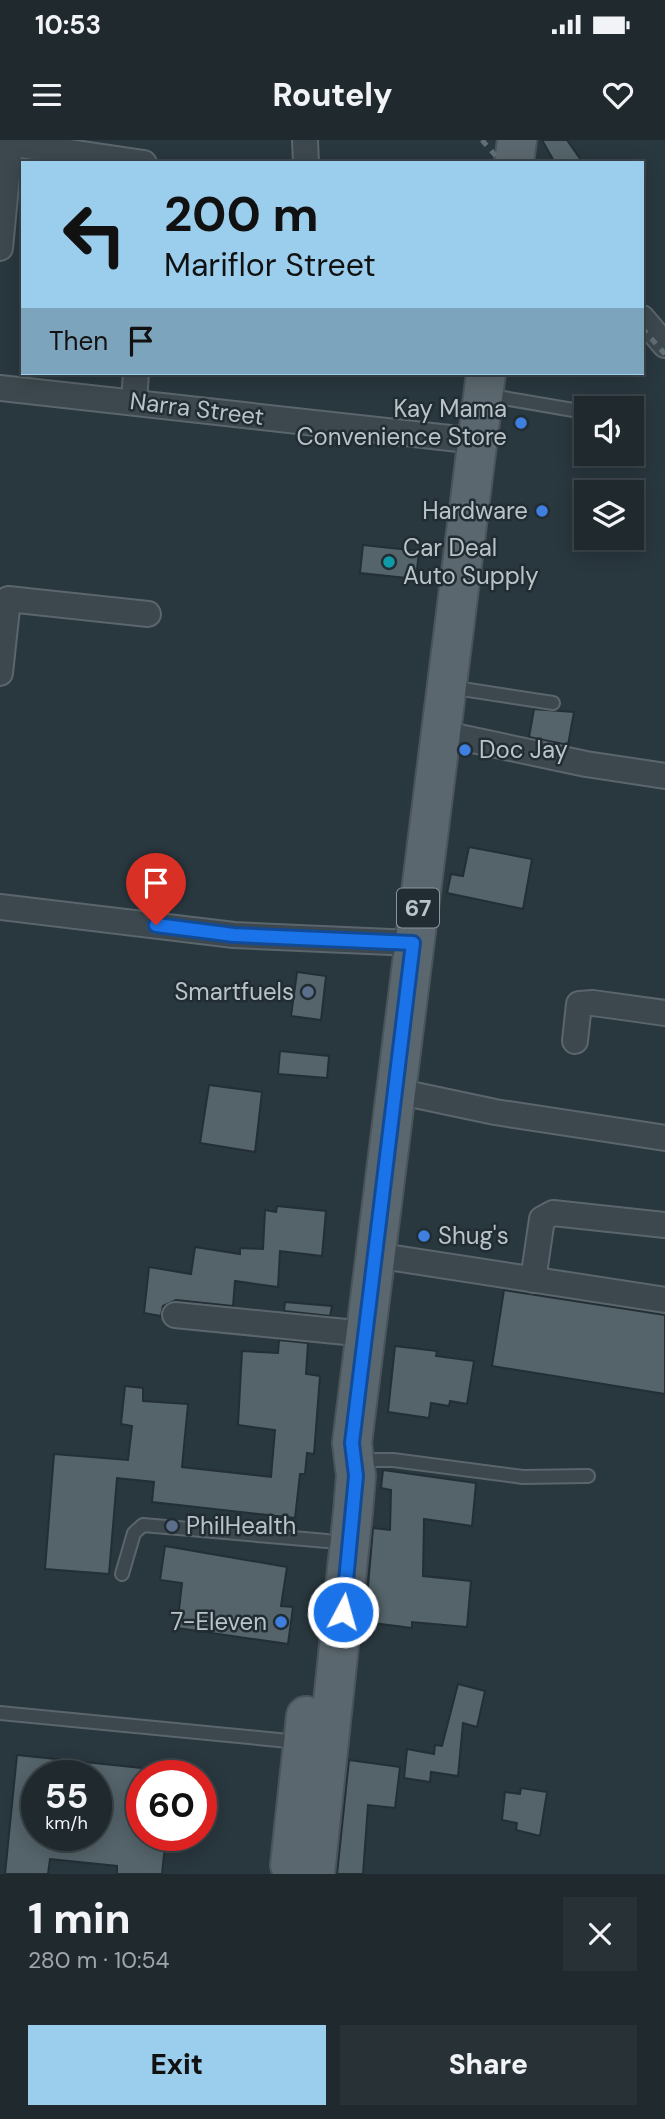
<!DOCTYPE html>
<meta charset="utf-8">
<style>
body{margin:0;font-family:"DM Sans",sans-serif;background:#273136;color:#f1f3f6;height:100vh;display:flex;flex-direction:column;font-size:26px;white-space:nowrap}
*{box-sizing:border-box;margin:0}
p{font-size:23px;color:#a1a6aa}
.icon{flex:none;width:38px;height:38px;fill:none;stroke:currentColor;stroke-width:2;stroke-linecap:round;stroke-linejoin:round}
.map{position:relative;height:1734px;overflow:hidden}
.panel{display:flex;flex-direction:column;background:#1f292e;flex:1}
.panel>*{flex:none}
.top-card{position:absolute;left:21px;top:21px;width:623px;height:214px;border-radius:0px;box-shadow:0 4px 18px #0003,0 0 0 2px #3c454a;background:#9bcdec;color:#111;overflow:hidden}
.tools{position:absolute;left:574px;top:256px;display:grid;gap:14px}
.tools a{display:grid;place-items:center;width:70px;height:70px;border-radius:0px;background:#1f292e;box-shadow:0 4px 18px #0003,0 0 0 2px #3c454a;font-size:35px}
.speed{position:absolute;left:21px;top:1620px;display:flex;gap:14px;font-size:35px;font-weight:700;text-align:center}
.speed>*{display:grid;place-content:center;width:91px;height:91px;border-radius:50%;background:#1f292e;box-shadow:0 4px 18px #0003,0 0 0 2px #3c454a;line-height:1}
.speed small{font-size:18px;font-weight:400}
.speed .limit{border:10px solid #d22;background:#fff;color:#111}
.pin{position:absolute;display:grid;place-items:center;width:60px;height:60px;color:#fff;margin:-72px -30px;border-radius:50% 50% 50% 0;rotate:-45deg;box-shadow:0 0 7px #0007}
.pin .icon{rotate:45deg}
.me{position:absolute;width:77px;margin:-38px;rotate:6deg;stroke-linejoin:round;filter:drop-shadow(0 0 5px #0008)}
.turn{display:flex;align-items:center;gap:24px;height:147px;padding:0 28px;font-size:32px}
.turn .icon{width:91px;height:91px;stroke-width:2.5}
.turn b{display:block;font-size:49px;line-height:60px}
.then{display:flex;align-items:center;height:66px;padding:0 28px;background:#0003;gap:14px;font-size:26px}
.round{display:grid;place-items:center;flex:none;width:74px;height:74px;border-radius:0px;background:#273136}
.overview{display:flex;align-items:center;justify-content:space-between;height:119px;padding:0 28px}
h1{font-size:42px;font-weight:800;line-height:52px}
.button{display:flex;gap:14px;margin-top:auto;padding:14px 28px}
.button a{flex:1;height:80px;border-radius:0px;background:#9bcdec;color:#111;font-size:28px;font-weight:800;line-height:80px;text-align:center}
.button a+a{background:#273136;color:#f1f3f6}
.status{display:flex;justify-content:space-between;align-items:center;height:49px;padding:0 35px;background:#1f292e;direction:ltr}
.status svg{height:19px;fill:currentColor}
header{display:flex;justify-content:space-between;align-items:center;height:91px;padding:0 28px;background:#1f292e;font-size:32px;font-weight:800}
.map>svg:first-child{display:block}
.building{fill:#54646a;stroke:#232f35;stroke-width:2;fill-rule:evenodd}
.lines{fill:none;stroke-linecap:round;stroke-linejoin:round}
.lane-casing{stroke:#5a666b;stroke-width:16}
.street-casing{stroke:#5a666b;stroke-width:28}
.primary-casing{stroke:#49545a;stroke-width:42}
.lane{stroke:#3d484e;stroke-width:12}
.street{stroke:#3d484e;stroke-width:24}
.primary{stroke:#5b676e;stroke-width:38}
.rail{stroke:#616f76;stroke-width:5;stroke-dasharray:7 7;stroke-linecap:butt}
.route-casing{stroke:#114b97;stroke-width:18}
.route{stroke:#1a73e8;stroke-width:12}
.shop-dot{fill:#3f7fe0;stroke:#212d33;stroke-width:2.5}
.culture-dot{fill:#0f9aa8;stroke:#212d33;stroke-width:2.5}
.service-dot{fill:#5c6f8a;stroke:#212d33;stroke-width:2.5}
.labels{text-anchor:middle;stroke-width:5;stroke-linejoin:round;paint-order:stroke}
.shield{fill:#212d33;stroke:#8b969b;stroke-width:2}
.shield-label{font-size:23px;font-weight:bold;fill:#b9c3c8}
.street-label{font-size:24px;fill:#b9c3c8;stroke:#212d33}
.poi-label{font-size:24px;fill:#b9c3c8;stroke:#212d33;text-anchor:end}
</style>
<div class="status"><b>10:53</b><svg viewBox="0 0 49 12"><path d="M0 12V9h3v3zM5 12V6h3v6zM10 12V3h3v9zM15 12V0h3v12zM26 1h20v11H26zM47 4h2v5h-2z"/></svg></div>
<header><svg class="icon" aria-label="menu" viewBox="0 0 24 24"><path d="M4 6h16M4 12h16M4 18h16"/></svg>Routely<svg class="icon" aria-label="heart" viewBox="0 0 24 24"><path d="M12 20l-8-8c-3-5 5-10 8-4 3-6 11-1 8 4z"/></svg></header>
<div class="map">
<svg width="665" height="1734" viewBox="0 0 665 1734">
<rect width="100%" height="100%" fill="#29373e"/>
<path class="building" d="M 542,0 L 567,0 L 583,23 L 555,23 Z
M 363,405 L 419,411 L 416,439 L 360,433 Z
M 534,569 L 574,572 L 568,605 L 529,597 Z
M 469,707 L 532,719 L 523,769 L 447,753 L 451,734 L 463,736 Z
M 297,832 L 326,836 L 321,880 L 291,876 Z
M 280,911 L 329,916 L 327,938 L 278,934 Z
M 209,945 L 262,952 L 255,1012 L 200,1003 Z
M 277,1066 L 326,1071 L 322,1116 L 280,1111 L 278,1147 L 235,1141 L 233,1166 L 176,1160 L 163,1166 L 161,1176 L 144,1173 L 149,1127 L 191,1134 L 195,1107 L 240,1114 L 240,1108 L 263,1109 L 265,1070 L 276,1072 Z
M 504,1150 L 665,1175 L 665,1254 L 492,1226 Z
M 285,1162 L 332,1166 L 330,1176 L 284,1171 Z
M 279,1200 L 308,1203 L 306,1234 L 320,1236 L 314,1314 L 307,1313 L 305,1334 L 300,1334 L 295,1378 L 152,1362 L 154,1342 L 117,1338 L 109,1434 L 45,1429 L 54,1314 L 128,1320 L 132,1286 L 121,1284 L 125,1246 L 143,1248 L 143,1261 L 188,1264 L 182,1327 L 271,1337 L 275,1290 L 238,1285 L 242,1211 L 278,1213 Z
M 395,1206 L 437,1211 L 436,1216 L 474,1221 L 467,1264 L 450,1261 L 449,1266 L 431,1263 L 429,1278 L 388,1272 Z
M 383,1330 L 476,1343 L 472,1386 L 424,1379 L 423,1436 L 471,1441 L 467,1487 L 412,1482 L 412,1488 L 365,1482 L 373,1388 L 390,1390 L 391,1350 L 381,1348 Z
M 165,1406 L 287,1427 L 281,1466 L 293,1467 L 288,1504 L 177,1488 L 182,1443 L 160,1440 Z
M 458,1544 L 485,1551 L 477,1587 L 463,1583 L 458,1636 L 431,1632 L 430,1642 L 404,1638 L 407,1609 L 434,1614 L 435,1605 L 442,1606 Z
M 17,1615 L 142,1628 L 142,1696 L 166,1696 L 162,1734 L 117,1734 L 117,1726 L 50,1719 L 48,1734 L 5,1734 ZM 37,1636 L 96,1636 L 96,1696 L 37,1696 Z
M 349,1620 L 400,1627 L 395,1668 L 368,1665 L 363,1734 L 337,1734 Z
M 521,1648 L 547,1652 L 540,1696 L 516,1690 L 517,1683 L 502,1680 L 505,1652 L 520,1654 Z"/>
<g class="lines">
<defs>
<path id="lane" d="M 486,255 L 585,272
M 449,547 L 553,563
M 359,1320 L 393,1320 L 523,1337 L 588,1336
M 122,1434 L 134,1393 L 143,1385 L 327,1401
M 0,1573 L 299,1602"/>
<path id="street" d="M 305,0 L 306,23
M 0,2 L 144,23
M 0,108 L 10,4
M 642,178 L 665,205
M 0,248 L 477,301
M 134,261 L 136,233
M 0,533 L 8,459 L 148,474
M 440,593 L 586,624 L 665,636
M 0,767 L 234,795 L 413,803
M 575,901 L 579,864 L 593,863 L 665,873
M 396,951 L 495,972 L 665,998
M 375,1115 L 665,1160
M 533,1140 L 542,1079 L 553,1073 L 665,1085
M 175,1175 L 366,1194"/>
<path id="primary" d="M 514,23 L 517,0
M 290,1725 L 306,1576
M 315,1734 L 353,1372 L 356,1336 L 352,1303 L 486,233"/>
</defs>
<use href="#lane" class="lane-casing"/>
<use href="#street" class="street-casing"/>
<use href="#primary" class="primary-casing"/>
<use href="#lane" class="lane"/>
<use href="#street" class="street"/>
<use href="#primary" class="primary"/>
<path class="rail" d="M 482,0 L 502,23
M 642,188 L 665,214"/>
</g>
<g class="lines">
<defs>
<path id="route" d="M 156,785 L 234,795 L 413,803 L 352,1303 L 356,1336 L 343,1472"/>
</defs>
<use href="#route" class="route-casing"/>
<use href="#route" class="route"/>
</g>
<g class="shop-dot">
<circle cx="521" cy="283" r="7"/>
<circle cx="542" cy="371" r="7"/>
<circle cx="465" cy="610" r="7"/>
<circle cx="424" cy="1096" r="7"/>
<circle cx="281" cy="1482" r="7"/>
</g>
<circle class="culture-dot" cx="389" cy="422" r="7"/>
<g class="service-dot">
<circle cx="308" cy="852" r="7"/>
<circle cx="172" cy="1386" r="7"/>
</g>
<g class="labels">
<rect class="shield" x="397" y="748.5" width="42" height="39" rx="5"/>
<g class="shield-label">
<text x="418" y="776">67</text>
</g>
<g class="street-label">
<text transform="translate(197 269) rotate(7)" y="8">Narra Street</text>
</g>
<g class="poi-label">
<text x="507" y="277">Kay Mama<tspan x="507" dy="28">Convenience Store</tspan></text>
<text x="528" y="379">Hardware</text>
<text x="403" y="416" text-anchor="start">Car Deal<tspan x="403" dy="28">Auto Supply</tspan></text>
<text x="479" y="618" text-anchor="start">Doc Jay</text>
<text x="294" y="860">Smartfuels</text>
<text x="438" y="1104" text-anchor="start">Shug's</text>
<text x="186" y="1394" text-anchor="start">PhilHealth</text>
<text x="267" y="1490">7-Eleven</text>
</g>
</g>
</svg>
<div class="tools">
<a><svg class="icon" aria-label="sound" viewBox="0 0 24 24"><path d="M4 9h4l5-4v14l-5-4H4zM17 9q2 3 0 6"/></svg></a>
<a><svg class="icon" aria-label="layers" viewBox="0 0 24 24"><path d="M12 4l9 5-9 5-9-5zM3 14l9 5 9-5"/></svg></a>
</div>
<div class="speed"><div>55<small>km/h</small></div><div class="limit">60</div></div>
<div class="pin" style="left:156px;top:785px;background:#d93025"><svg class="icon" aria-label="arrive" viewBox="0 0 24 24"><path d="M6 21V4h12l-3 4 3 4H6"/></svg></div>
<svg class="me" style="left:343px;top:1472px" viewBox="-20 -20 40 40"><circle r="17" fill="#1a73e8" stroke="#fff" stroke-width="3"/><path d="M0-11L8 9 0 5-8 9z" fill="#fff"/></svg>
<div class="top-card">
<div class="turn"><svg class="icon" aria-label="left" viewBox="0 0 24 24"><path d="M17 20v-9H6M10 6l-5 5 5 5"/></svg><div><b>200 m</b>Mariflor Street</div></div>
<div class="then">Then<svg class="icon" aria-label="arrive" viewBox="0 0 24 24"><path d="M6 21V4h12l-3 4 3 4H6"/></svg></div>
</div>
</div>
<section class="panel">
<div class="overview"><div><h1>1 min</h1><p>280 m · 10:54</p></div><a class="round"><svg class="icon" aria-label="close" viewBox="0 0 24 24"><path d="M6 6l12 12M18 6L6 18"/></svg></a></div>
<div class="button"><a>Exit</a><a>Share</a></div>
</section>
